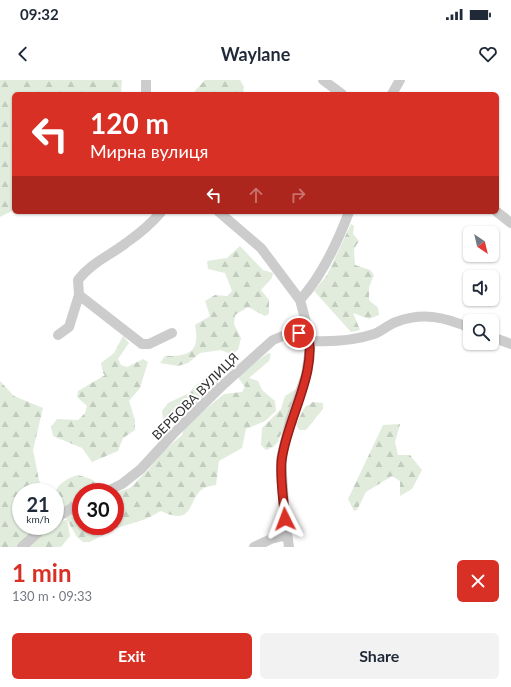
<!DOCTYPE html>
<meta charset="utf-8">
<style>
body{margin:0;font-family:Lato,sans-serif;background:#f2f2f3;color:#1f2937;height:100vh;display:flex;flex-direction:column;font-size:15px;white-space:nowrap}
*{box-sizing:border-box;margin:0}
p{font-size:13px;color:#747a83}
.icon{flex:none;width:22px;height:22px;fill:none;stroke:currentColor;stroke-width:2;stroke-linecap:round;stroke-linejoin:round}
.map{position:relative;height:467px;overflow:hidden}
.details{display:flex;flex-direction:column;background:#fff;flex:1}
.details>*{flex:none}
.banner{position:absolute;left:12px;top:12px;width:487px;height:122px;border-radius:6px;box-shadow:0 1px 3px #0004;background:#d93025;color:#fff;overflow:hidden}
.needle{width:26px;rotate:145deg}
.controls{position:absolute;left:463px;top:146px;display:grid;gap:8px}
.controls a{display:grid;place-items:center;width:36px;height:36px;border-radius:6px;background:#fff;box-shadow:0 1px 3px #0004;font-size:20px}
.speed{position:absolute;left:12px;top:403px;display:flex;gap:8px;font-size:20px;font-weight:700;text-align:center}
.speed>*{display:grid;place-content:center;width:52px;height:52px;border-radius:50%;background:#fff;box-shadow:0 1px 3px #0004;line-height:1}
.speed small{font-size:10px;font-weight:400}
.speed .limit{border:6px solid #d22;background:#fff;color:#111}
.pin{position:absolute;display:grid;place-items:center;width:34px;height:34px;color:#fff;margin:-17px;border:2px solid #fff;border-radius:50%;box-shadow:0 1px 4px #0007}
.me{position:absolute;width:44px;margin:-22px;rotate:357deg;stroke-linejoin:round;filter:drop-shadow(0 0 3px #0008)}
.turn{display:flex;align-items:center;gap:14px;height:84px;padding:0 12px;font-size:18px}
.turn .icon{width:52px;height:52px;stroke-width:2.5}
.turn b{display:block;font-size:28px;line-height:34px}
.lanes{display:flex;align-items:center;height:38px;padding:0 12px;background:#0003;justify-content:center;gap:20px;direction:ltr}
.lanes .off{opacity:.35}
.round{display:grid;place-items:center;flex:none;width:42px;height:42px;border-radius:6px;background:#f2f2f3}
.overview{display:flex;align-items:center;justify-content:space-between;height:68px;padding:0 12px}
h1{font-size:24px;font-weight:700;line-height:30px;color:#d93025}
.cta{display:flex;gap:8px;margin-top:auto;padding:8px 12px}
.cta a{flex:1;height:46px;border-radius:6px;background:#d93025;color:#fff;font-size:16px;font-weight:700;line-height:46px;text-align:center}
.cta a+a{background:#f2f2f3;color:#1f2937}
.status{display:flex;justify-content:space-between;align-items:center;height:28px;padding:0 20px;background:#fff;direction:ltr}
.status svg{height:11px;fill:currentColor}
header{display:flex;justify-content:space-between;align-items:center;height:52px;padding:0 12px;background:#fff;font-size:18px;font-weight:700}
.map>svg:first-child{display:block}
.forest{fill:url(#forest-firs)}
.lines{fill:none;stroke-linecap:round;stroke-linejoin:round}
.minor{stroke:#ccc;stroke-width:10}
.route-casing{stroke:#8d1f18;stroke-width:10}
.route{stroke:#d93025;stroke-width:7}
.labels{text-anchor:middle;stroke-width:4;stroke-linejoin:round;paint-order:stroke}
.street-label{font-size:13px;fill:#2f2f2f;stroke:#fff}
</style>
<div class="status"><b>09:32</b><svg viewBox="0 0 49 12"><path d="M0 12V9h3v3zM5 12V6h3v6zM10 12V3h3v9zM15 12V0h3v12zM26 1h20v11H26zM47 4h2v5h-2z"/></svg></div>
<header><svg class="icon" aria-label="back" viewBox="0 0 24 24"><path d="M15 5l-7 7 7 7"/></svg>Waylane<svg class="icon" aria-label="heart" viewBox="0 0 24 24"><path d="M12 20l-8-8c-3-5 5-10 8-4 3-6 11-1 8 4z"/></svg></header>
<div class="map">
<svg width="511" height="467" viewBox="0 0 511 467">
<defs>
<pattern id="forest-firs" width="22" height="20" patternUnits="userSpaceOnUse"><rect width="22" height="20" fill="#e1ecdd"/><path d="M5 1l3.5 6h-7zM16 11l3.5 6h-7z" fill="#c1cbbe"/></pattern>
</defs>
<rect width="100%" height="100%" fill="#fff"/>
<path class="forest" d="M 0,0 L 122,0 L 121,14 L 14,14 L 14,130 L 0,137 Z
M 205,0 L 240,0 L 244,7 L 243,14 L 192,14 Z
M 351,144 L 354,146 L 353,154 L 359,161 L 354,169 L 355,185 L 370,190 L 374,195 L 369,207 L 369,220 L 378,228 L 379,235 L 369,239 L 353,233 L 360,250 L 351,252 L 314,211 L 327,195 Z
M 240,166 L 263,190 L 273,193 L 272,198 L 261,210 L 269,220 L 269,234 L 265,236 L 248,227 L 235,235 L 234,244 L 241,258 L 238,270 L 231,274 L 221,270 L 200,273 L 188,283 L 178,286 L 160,283 L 165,276 C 190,276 200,272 195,245 L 210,236 L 205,221 L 215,215 L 227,216 L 232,211 L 225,193 L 208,189 L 207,181 L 227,178 Z
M 123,256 L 129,263 L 118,279 L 121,285 L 127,287 L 143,279 L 148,282 L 140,308 L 129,321 L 135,340 L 135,350 L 123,358 L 118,371 L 92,382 L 82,368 L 53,356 L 51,347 L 57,339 L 78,340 L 85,333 L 87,326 L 77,317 L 78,311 L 105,295 L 103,293 L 101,283 L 114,273 Z
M 268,273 L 271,274 L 269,281 L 249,298 L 258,301 L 262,310 L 275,321 L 276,331 L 265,341 L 246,349 L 242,368 L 219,381 L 216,405 C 213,406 207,406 204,408 C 187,417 196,448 161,431 L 146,439 L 114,449 L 90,462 L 83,462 L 77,457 L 67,440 L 70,456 L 61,467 L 24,467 L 45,446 L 55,446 L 55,441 L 67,440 C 63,434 58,427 56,421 C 51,407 67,398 78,395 L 91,399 L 109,412 L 81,412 L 81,446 L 115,446 L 115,413 L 130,408 L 149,389 L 161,373 L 182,355 L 185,346 L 224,314 L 242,312 L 245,307 L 239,299 L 239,295 Z
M 221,294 C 220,310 189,338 173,341 C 170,342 166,340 163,340 L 162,331 L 168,323 L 189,313 L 195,306 L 210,295 Z
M 0,301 L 14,316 L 43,328 L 33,370 L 39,400 L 44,412 L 21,412 L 21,446 L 40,446 L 17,467 L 0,467 Z
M 296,309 L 295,329 L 280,356 L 278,362 L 273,367 L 266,370 L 261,365 L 262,348 L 281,329 L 285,316 Z
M 313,322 L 323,323 L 323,329 L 306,350 L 299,350 L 296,344 L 305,327 Z
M 400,344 L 395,362 L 398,375 L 410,375 L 422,390 L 412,409 L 400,416 L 400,401 L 392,396 L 366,412 L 357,430 L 354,431 L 348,419 L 383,345 Z"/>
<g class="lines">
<path class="minor" d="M 146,0 L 146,14
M 323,0 L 342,14
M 392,14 L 400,0
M 219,132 L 261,168 L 300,220 L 311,261 L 306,295 L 290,341 L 281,379 L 285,439 L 289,467
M 497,132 L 511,143
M 79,215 L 142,264 L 149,264 L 172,253
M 300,220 C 321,197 338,161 349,132
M 58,255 L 69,247 L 79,215 L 78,200 C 91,183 109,176 126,163 C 139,154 151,144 161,132
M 492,257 L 511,264
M 311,261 C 332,262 353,261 374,254 C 382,251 388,245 396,242 C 423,232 445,237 470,248
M 106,412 L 122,404 L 141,389 L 174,353 L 224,304 L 273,260 L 285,255 L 299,253 L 307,249
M 55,439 L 70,429 L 81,424
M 22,467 L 45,446
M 254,467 L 271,459 L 287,455"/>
</g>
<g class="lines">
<defs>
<path id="route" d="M 285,439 C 284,422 279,394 282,378 C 288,336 319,291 307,249 L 299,253"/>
</defs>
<use href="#route" class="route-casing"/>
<use href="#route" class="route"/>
</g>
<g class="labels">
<g class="street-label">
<text transform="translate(195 316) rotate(-45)" y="5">ВЕРБОВА ВУЛИЦЯ</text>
</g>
</g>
</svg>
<div class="controls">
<a><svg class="needle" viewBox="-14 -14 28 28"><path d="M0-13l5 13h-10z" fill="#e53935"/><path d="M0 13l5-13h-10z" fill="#747a83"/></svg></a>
<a><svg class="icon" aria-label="sound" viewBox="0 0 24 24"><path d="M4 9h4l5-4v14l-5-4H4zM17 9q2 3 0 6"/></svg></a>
<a><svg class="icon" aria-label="search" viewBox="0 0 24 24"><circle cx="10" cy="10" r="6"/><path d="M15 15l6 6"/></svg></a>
</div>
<div class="speed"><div>21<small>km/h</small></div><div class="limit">30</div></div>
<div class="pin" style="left:299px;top:253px;background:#d93025"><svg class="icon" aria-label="arrive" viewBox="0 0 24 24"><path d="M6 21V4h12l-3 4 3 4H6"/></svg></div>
<svg class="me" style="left:285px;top:439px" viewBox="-20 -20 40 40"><path d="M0-17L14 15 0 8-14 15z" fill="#d93025" stroke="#fff" stroke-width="4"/></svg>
<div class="banner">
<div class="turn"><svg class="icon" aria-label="left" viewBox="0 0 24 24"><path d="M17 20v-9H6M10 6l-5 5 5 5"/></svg><div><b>120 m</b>Мирна вулиця</div></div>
<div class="lanes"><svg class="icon" aria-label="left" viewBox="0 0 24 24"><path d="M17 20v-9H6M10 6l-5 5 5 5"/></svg><svg class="icon off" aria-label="ahead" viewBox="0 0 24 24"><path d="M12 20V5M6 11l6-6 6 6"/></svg><svg class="icon off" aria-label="right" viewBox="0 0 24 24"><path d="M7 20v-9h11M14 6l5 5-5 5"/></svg></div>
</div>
</div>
<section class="details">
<div class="overview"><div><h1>1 min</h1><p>130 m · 09:33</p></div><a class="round" style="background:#d93025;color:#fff"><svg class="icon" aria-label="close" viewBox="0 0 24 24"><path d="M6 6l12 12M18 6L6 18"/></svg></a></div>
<div class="cta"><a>Exit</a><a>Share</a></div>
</section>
